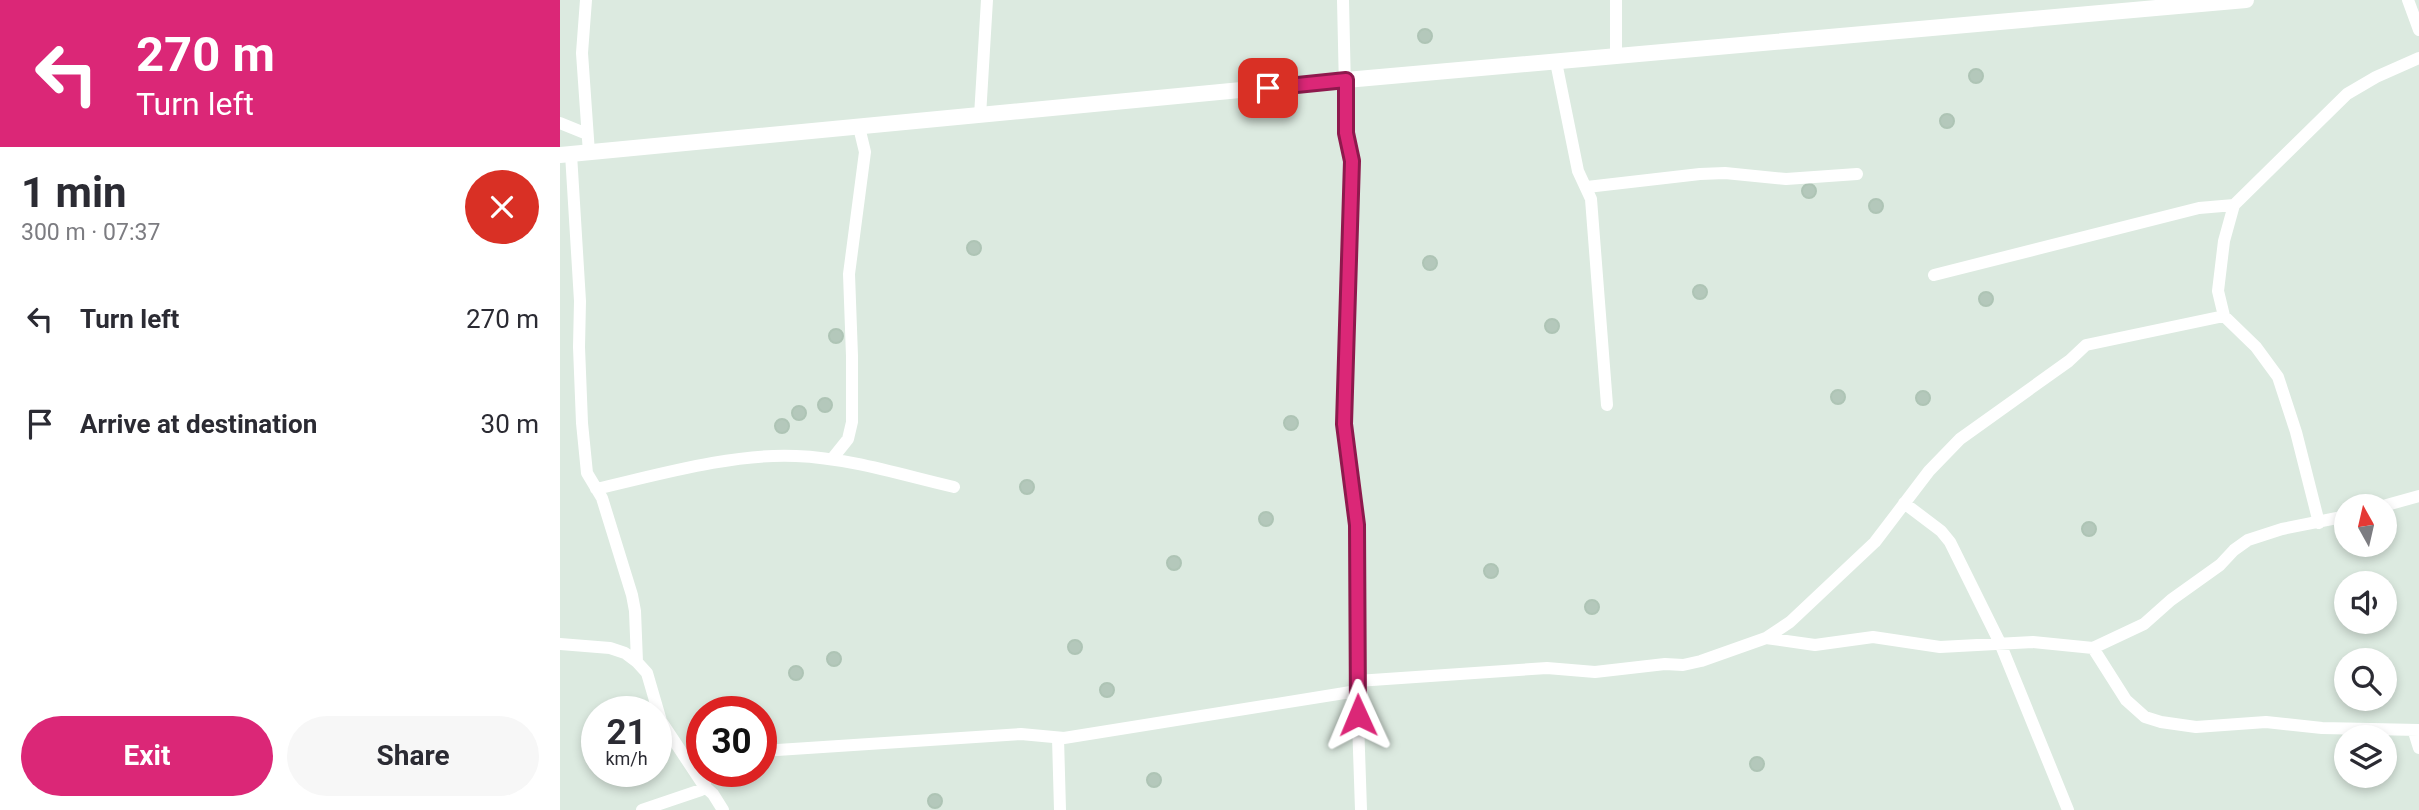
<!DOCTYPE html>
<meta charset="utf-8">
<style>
body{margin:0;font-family:Roboto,sans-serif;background:#f7f7f7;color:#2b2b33;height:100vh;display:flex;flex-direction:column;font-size:26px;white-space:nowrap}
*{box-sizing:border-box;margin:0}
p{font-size:23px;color:#7c7c81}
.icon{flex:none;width:38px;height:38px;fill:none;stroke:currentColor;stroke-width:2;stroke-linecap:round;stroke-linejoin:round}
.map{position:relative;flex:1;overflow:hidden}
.panel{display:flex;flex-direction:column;background:#fff;width:560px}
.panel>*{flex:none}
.top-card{background:#db2777;color:#fff;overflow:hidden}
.needle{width:46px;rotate:352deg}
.controls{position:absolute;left:1774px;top:494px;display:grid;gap:14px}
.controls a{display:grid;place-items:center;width:63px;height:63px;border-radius:50%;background:#fff;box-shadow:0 4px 10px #0003;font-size:35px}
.speed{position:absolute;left:21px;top:696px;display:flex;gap:14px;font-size:35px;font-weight:700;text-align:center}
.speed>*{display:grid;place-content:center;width:91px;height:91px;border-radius:50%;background:#fff;box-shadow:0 4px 10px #0003;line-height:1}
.speed small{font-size:18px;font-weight:400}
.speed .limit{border:10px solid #d22;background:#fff;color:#111}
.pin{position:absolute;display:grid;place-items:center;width:60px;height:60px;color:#fff;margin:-30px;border-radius:14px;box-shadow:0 4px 10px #0006}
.me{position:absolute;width:77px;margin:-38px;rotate:359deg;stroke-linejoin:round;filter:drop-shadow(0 0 5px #0008)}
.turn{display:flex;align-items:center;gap:24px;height:147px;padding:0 21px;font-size:32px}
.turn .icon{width:91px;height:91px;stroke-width:2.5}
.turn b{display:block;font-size:49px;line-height:60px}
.round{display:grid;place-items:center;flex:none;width:74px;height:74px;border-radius:37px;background:#f7f7f7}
.head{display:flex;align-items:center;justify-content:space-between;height:119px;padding:0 21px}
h1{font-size:42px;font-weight:700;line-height:52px}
.cta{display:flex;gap:14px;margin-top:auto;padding:14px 21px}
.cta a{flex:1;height:80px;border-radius:42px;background:#db2777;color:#fff;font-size:28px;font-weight:700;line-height:80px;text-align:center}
.cta a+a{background:#f7f7f7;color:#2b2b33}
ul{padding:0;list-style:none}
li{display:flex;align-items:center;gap:21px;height:105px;padding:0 21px}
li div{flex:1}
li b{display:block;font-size:26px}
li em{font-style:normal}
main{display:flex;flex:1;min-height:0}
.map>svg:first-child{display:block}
.building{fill:#b4c8bb;stroke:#aec4b5;stroke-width:2}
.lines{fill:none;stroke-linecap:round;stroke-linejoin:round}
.minor{stroke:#fff;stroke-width:12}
.tertiary{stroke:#fff;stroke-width:16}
.route-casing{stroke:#8e194d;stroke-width:18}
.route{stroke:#db2777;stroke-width:12}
</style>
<main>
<section class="panel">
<div class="top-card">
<div class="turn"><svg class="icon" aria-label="left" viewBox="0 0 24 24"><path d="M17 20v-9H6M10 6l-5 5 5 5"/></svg><div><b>270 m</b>Turn left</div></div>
</div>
<div class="head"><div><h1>1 min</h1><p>300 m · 07:37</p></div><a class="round" style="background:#d93025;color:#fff"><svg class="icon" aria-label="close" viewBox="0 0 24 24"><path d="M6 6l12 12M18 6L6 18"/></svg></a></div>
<ul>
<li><svg class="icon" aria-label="left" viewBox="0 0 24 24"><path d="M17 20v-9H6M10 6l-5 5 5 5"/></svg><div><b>Turn left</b></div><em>270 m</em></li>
<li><svg class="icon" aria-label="arrive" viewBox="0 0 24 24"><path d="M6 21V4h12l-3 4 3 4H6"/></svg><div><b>Arrive at destination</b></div><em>30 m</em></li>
</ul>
<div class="cta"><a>Exit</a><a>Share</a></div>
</section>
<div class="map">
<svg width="1859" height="810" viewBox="0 0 1859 810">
<rect width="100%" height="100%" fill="#dceae0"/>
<path class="building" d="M858 36a7 7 0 1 1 14 0a7 7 0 1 1-14 0Z
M1409 76a7 7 0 1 1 14 0a7 7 0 1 1-14 0Z
M1380 121a7 7 0 1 1 14 0a7 7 0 1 1-14 0Z
M1242 191a7 7 0 1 1 14 0a7 7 0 1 1-14 0Z
M1309 206a7 7 0 1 1 14 0a7 7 0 1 1-14 0Z
M407 248a7 7 0 1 1 14 0a7 7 0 1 1-14 0Z
M863 263a7 7 0 1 1 14 0a7 7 0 1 1-14 0Z
M1133 292a7 7 0 1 1 14 0a7 7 0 1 1-14 0Z
M1419 299a7 7 0 1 1 14 0a7 7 0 1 1-14 0Z
M985 326a7 7 0 1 1 14 0a7 7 0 1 1-14 0Z
M269 336a7 7 0 1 1 14 0a7 7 0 1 1-14 0Z
M1271 397a7 7 0 1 1 14 0a7 7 0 1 1-14 0Z
M1356 398a7 7 0 1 1 14 0a7 7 0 1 1-14 0Z
M258 405a7 7 0 1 1 14 0a7 7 0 1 1-14 0Z
M232 413a7 7 0 1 1 14 0a7 7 0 1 1-14 0Z
M724 423a7 7 0 1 1 14 0a7 7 0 1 1-14 0Z
M215 426a7 7 0 1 1 14 0a7 7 0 1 1-14 0Z
M460 487a7 7 0 1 1 14 0a7 7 0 1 1-14 0Z
M699 519a7 7 0 1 1 14 0a7 7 0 1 1-14 0Z
M1522 529a7 7 0 1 1 14 0a7 7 0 1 1-14 0Z
M607 563a7 7 0 1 1 14 0a7 7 0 1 1-14 0Z
M924 571a7 7 0 1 1 14 0a7 7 0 1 1-14 0Z
M1025 607a7 7 0 1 1 14 0a7 7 0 1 1-14 0Z
M508 647a7 7 0 1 1 14 0a7 7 0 1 1-14 0Z
M267 659a7 7 0 1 1 14 0a7 7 0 1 1-14 0Z
M229 673a7 7 0 1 1 14 0a7 7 0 1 1-14 0Z
M540 690a7 7 0 1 1 14 0a7 7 0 1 1-14 0Z
M1190 764a7 7 0 1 1 14 0a7 7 0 1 1-14 0Z
M587 780a7 7 0 1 1 14 0a7 7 0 1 1-14 0Z
M368 801a7 7 0 1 1 14 0a7 7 0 1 1-14 0Z"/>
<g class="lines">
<path class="minor" d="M 26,0 L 22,53 L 29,153
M 783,0 L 786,133 L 792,161 L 784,424 L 797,525 L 797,691 L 801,810
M 1056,0 L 1056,57
M 1848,0 L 1859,30
M 996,62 L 1018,171 L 1031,199 L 1047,405
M 420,116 L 427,0
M 0,123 L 27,134
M 11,154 L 20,301 L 19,347 L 22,423 L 27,473 L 42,498 L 72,595 L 75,611 L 77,662
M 1027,187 L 1140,174 L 1165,173 L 1226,179 L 1297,174
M 1374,275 L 1639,208 L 1674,205
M 272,459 L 288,439 L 292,422 L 292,356 L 289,274 L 305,152 L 299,127
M 36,489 C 97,475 173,453 236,456 C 289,458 342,475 394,487
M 1344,503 L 1381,531 L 1390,542 L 1440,643 L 1508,810
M 1823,506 L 1859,496
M 1759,523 L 1736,432 L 1718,377 L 1696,347 L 1664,316 L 1658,291 L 1664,241 L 1674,205 L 1787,94 L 1816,77 L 1859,58
M 1206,638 L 1255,645 L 1313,637 L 1380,647 L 1473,642 L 1533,648 L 1584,624 L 1611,600 L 1660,565 L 1674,550 L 1688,540 L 1722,529 L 1787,516
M 0,644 L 50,648 L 65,653 L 77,662 L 87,673 L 101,721 L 144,786 L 153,794 L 163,810
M 1533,648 L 1566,700 L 1585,717 L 1601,722 L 1636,727 L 1706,722 L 1762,728 L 1859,730
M 797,681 L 987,668 L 1035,672 L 1105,664 L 1123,665 L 1141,661 L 1206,638 L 1230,622 L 1315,542 L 1369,471 L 1400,439 L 1509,361 L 1526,345 L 1664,316
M 1854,732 L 1859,748
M 498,738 L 500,810
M 201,751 L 461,734 L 504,738 L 797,691
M 82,810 L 141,790 L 150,772"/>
<path class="tertiary" d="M 0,155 L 786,80 L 1686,0"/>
</g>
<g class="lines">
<defs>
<path id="route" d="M 708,88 L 786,80 L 786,133 L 792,161 L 784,424 L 797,525 L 798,715"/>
</defs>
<use href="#route" class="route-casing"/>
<use href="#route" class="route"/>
</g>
</svg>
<div class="controls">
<a><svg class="needle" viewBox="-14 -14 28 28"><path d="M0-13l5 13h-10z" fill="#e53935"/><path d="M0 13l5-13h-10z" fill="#7c7c81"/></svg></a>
<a><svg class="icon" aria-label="sound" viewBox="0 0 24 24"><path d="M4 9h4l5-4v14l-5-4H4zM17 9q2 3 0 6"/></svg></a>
<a><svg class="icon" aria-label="search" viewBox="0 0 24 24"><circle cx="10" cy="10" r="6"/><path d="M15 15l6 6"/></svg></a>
<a><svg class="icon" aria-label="layers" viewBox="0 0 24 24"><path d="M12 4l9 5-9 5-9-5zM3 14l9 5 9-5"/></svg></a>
</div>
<div class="speed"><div>21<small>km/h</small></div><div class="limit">30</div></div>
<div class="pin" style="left:708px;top:88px;background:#d93025"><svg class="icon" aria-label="arrive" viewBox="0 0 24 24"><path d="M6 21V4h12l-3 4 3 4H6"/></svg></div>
<svg class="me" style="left:798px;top:715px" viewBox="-20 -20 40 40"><path d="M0-17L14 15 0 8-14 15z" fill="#db2777" stroke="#fff" stroke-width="4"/></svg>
</div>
</main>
